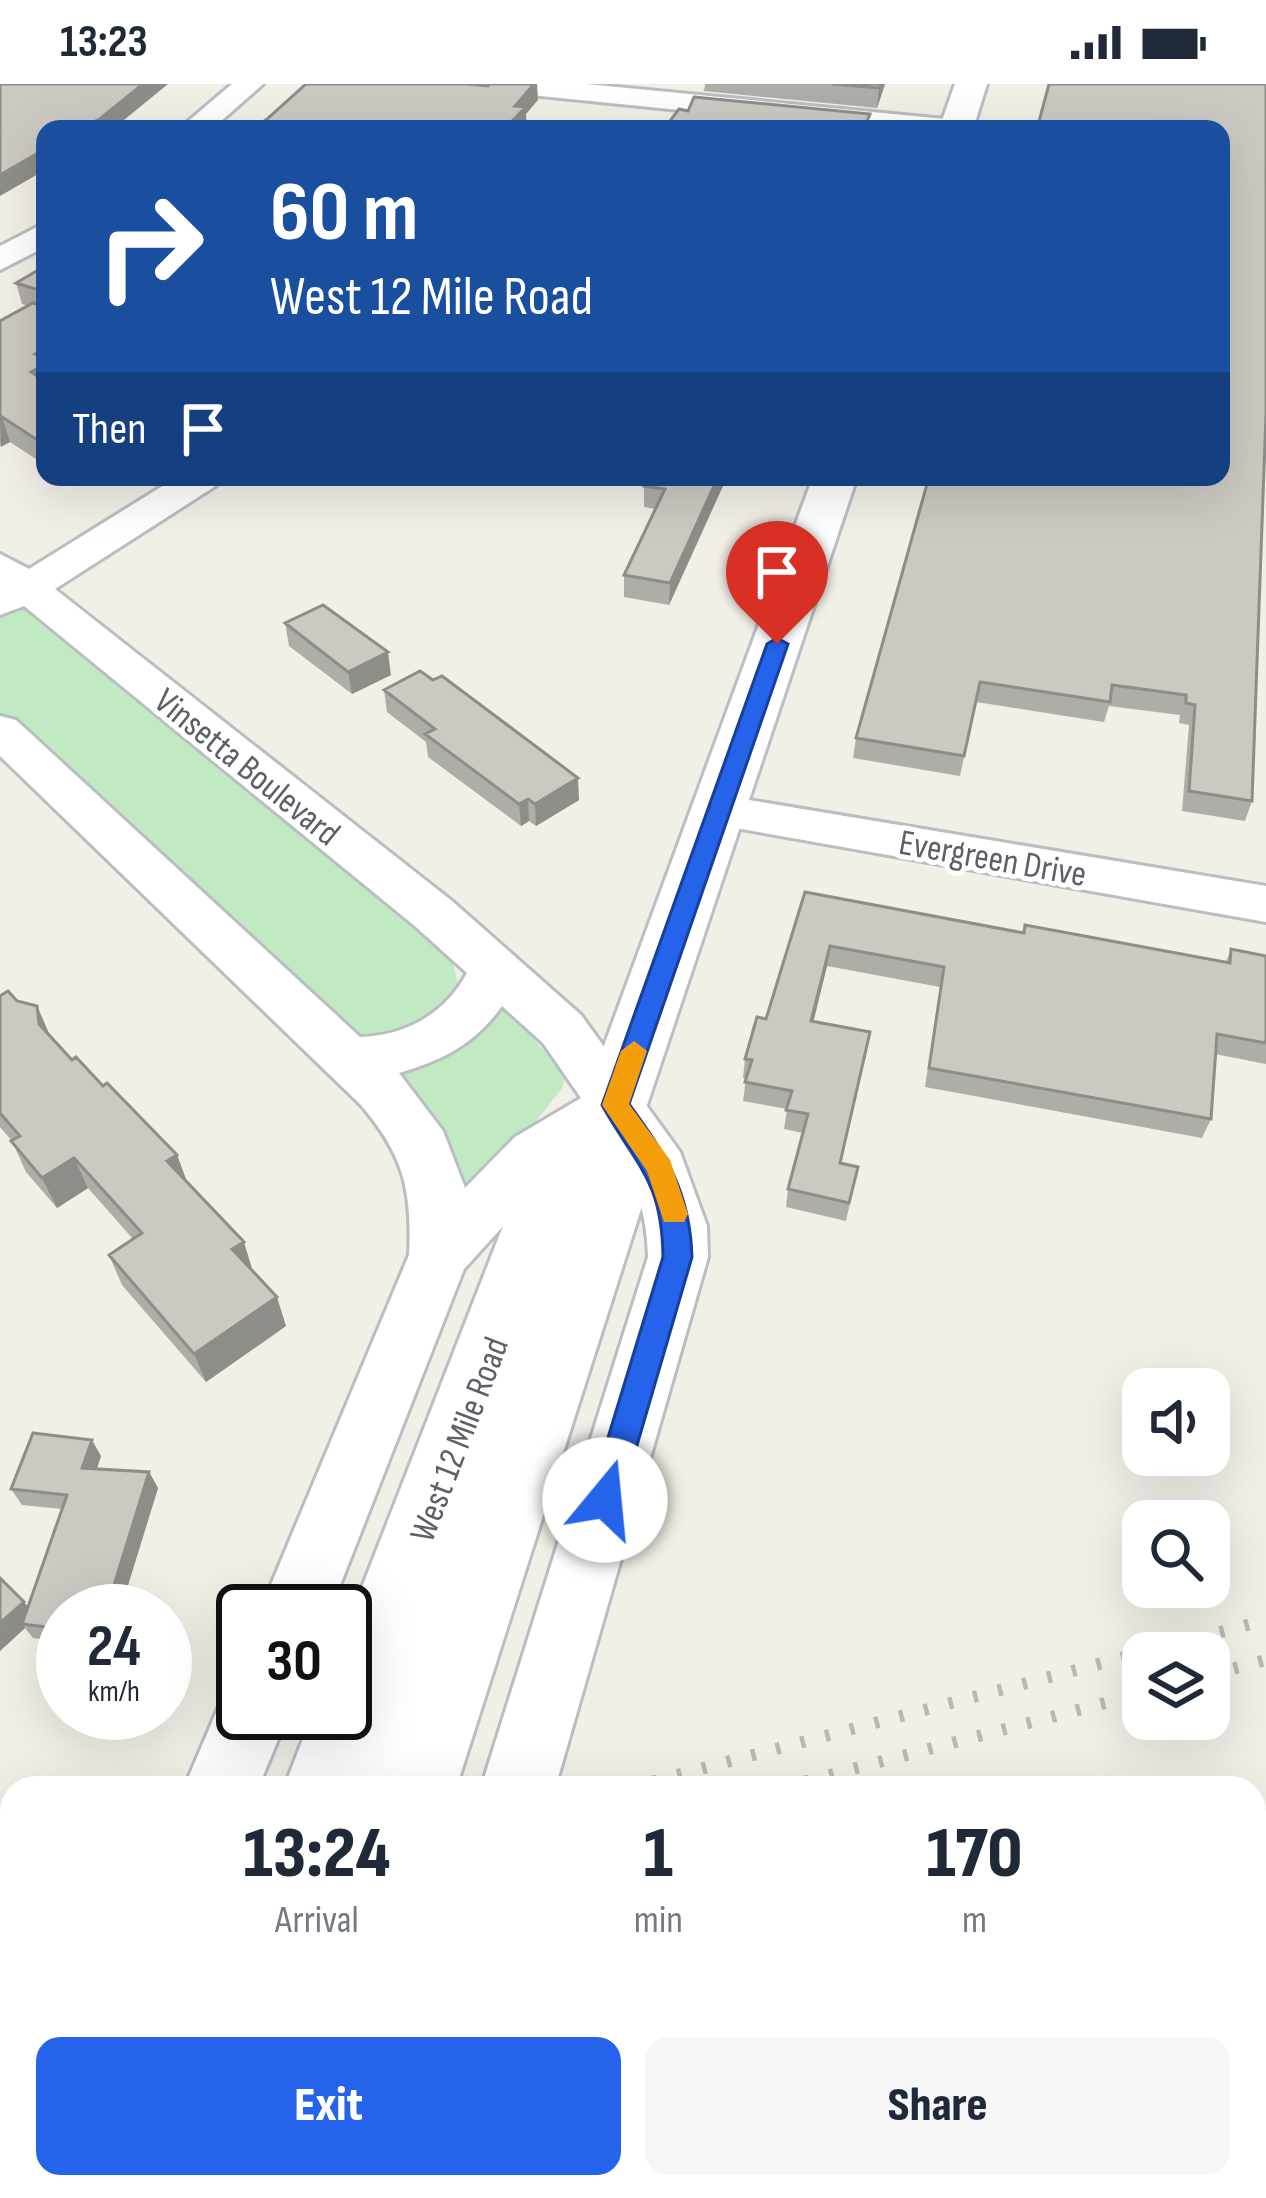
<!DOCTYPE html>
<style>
body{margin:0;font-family:"Sofia Sans Condensed",sans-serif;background:#f6f6f7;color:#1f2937;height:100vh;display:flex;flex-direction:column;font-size:45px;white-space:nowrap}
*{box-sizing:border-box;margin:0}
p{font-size:39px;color:#747a83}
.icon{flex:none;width:66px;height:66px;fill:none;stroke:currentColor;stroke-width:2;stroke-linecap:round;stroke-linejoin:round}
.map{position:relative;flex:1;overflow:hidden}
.panel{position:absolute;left:0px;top:1692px;width:1266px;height:423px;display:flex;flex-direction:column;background:#fff;border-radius:36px 36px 0 0;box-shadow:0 12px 48px #0002}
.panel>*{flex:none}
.banner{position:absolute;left:36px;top:36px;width:1194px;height:366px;border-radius:24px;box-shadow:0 12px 48px #0002;background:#1a4fa0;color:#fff;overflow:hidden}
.fabs{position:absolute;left:1122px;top:1284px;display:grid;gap:24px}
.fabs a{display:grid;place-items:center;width:108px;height:108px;border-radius:24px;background:#fff;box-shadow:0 12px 48px #0002;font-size:60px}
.speed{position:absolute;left:36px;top:1500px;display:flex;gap:24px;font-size:60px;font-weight:700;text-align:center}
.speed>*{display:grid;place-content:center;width:156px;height:156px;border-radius:50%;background:#fff;box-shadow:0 12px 48px #0002;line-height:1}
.speed small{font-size:30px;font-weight:400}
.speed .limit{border:6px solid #111;border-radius:18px;background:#fff;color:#111}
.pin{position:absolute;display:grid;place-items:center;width:102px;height:102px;color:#fff;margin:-123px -51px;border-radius:50% 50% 50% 0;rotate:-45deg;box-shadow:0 0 12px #0007}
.pin .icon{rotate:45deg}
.me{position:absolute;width:132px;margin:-66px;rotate:17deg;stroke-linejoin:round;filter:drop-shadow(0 0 9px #0008)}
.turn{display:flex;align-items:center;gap:42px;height:252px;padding:0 36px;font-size:54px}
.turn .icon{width:156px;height:156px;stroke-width:2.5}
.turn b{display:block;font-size:84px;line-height:102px}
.then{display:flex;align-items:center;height:114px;padding:0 36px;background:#0003;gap:24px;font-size:45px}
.eta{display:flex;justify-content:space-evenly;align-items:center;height:204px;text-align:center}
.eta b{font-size:72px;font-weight:800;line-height:84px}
.primary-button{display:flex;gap:24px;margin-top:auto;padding:24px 36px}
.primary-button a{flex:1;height:138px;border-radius:24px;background:#2563eb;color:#fff;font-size:48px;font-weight:800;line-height:138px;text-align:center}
.primary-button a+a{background:#f6f6f7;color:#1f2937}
.status{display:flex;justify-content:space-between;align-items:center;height:84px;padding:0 60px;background:#fff;direction:ltr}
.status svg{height:33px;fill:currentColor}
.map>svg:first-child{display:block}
.green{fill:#c1eac2}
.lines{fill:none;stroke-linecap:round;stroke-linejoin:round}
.street-casing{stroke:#babdc2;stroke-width:6}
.secondary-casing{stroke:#bbbec5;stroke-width:6}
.street{fill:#fff;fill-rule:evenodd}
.secondary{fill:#fff;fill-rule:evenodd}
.rail{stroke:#b7b8b8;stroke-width:12;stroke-dasharray:4.5 21;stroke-linecap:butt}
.wall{fill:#afada8}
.shaded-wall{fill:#8f8d88}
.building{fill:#ccc9c3;stroke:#8f8d88;stroke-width:3}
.route{fill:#2563eb;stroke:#184099;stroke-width:3}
.slow{fill:#f59e0b}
.labels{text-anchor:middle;stroke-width:10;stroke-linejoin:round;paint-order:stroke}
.street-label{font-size:36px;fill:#5d6167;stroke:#fff}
</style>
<div class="status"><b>13:23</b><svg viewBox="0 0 49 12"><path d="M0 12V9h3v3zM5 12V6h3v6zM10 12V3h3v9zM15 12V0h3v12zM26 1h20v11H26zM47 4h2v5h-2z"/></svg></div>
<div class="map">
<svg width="1266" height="2114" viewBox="0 0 1266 2114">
<rect width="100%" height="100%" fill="#f1efe6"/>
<path class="green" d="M 21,522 L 37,527 L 451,870 L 460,908 L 452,924 L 383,955 L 355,951 L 0,629 L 0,527 Z
M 506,924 L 566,991 L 562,1004 L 475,1116 L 466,1115 C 458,1061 436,1027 397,989 C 436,974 473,963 496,926 Z"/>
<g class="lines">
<defs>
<path id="street" d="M 232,0 L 263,0 L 212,45 L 179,45 Z
M 487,0 L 586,0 L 955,36 L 970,45 L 868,45 L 501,8 Z
M 45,139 L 45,163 L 0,186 L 0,162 Z
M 177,393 L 222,393 L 217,401 L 55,505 L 452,817 L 581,931 L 680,1068 L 707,1142 L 708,1173 L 555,1704 L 481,1704 L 648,1173 C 647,1126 634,1092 607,1053 L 555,1085 L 464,1185 L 330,1527 L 260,1527 L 409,1171 C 412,1105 404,1072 361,1021 L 0,672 L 0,632 L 16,636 L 360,953 C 405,952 445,930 467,889 L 416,843 L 24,522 L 0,531 L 0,470 L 29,485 ZM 502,922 L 543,959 L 581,1014 L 515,1053 L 465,1104 L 443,1047 L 399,989 C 443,976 475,960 502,922 Z
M 719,711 L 1266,802 L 1266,838 L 702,738 L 695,727 L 702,716 Z
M 243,1597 L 243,1629 L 289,1629 L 258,1704 L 184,1704 L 227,1603 Z
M 1254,2012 L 1266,2017 L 1266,2114 L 1224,2114 L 1221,2103 L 1254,2103 Z
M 19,2103 L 105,2103 L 102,2114 L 16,2114 Z
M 357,2103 L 443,2103 L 442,2114 L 356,2114 Z
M 1028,2103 L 1114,2103 L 1115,2114 L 1029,2114 Z"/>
<path id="secondary" d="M 955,0 L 987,0 L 973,45 L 939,45 Z
M 813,393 L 857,393 L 647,1021 L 649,1100 L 456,1704 L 284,1704 L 313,1629 L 345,1629 L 345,1547 L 514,1114 L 586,1011 Z
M 138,2103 L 327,2103 L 323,2114 L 135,2114 Z"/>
</defs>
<use href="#street" class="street-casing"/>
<use href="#secondary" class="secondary-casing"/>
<use href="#street" class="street"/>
<use href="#secondary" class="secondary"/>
<path class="rail" d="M 1209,1591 L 1266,1576
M 628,1704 L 1266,1536
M 780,1704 L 1143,1609
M 0,1870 L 12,1867
M 0,1912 L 12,1909"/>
</g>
<path class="wall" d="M 705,0 L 885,0 L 877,24 L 704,7 Z
M 1266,0 L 1266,350 L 1252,717 L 1245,737 L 1182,727 L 1189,641 L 1179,639 L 1180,631 L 1109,622 L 1104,638 L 976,618 L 960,692 L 853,674 L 856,654 L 1221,393 Z
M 45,182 L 45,381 L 10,358 L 0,362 L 0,237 L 28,222 L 22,220 L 16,199 Z
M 342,393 L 381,393 L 369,402 Z
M 648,393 L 727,393 L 669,521 L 624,513 L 624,491 L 655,425 L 644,423 L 644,402 Z
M 285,539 L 391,591 L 352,610 L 289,562 Z
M 384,606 L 579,716 L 536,742 L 529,737 L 521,742 L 428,673 L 426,658 L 387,628 Z
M 805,808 L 1023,849 L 1226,878 L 1231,865 L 1266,872 L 1266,980 L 1215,970 L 1211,1035 L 1202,1054 L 925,1003 L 940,903 L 827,882 L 813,937 L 867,967 L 841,1079 L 858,1083 L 846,1137 L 786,1123 L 788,1105 L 803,1049 L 784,1045 L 787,1025 L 743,1017 L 746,995 L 743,994 L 745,975 L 766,935 Z
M 0,912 L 37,922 L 50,952 L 72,976 L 177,1071 L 187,1098 L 253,1188 L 286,1242 L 206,1298 L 122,1201 L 109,1171 L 133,1155 L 88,1104 L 57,1124 L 26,1088 L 12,1057 L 0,1043 Z
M 101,1372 L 96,1385 L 149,1388 L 158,1404 L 120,1527 L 63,1527 L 63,1558 L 33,1554 L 25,1544 L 0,1567 L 0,1494 L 28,1523 L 62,1425 L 22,1421 L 11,1405 Z
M 800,2103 L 884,2103 L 870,2107 L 872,2114 L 803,2114 Z"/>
<path class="shaded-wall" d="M 143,0 L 168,0 L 113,45 L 81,45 Z
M 534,0 L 537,0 L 538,16 L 526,30 L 527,43 L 525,45 L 504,45 L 515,22 Z
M 880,0 L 885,0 L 877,24 L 879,4 Z
M 45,65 L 45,86 L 0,112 L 0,91 Z
M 45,264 L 45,308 L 31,288 L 35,270 Z
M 2,333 L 10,358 L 1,363 L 0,334 Z
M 368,393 L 381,393 L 369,402 Z
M 718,393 L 727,393 L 669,521 L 670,499 Z
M 388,568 L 391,591 L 352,610 L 348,588 Z
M 578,694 L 579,716 L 536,742 L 535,720 Z
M 528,715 L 529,737 L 521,742 L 519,720 Z
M 830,862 L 827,882 L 809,956 L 811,937 Z
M 37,922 L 51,954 L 39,940 Z
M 177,1071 L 188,1101 L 167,1077 Z
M 74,1074 L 88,1104 L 57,1124 L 42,1094 Z
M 244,1158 L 253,1188 L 232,1165 Z
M 277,1213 L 286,1242 L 206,1298 L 194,1270 Z
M 92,1356 L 101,1372 L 92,1400 L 82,1384 Z
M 149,1388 L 158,1404 L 120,1527 L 106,1527 Z
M 24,1518 L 36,1534 L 22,1540 L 25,1544 L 0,1567 L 0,1539 Z"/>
<path class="building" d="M 0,0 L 143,0 L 101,34 L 81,45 L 45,45 L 45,65 L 0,91 Z
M 306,0 L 467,0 L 488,2 L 489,0 L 534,0 L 515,22 L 526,23 L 504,45 L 253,45 L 267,35 Z
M 832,0 L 880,0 L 879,4 Z
M 1049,0 L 1266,0 L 1266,330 L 1252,717 L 1189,707 L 1195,621 L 1186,619 L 1186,611 L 1112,601 L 1110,618 L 980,598 L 964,672 L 856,654 L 929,393 L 1221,393 L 1221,45 L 1037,45 Z
M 694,13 L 870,30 L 864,45 L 664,45 L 679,25 L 688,27 Z
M 45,182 L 45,208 L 16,199 Z
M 33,219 L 45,223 L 45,264 L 35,270 L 45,273 L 45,280 L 31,288 L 45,297 L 45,361 L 2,333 L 0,334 L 0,237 Z
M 648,393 L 718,393 L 670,499 L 624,491 L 665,405 L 644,402 Z
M 323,521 L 388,568 L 348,588 L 285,539 Z
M 420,587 L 433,596 L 442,592 L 578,694 L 535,720 L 528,715 L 519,720 L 425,650 L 435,645 L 384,606 Z
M 805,808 L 1024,849 L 1025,841 L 1230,879 L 1231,865 L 1266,872 L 1266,959 L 1217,950 L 1211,1035 L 929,984 L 944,883 L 830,862 L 811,937 L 870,948 L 840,1079 L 858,1083 L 849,1119 L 788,1105 L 808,1030 L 786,1026 L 792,1007 L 745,998 L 752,976 L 745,975 L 757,933 L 766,935 Z
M 8,907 L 17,917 L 37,922 L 39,940 L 72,976 L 76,973 L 103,1002 L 107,999 L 177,1071 L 167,1077 L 244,1158 L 232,1165 L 277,1213 L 194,1270 L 109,1171 L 142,1149 L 74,1074 L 42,1094 L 11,1057 L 20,1052 L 0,1029 L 0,912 Z
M 33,1349 L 92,1356 L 82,1384 L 149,1388 L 106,1527 L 63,1527 L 63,1545 L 22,1540 L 67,1411 L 11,1405 Z
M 0,1494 L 24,1518 L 0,1539 Z
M 806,2103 L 870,2103 L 872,2114 L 809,2114 Z"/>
<path class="route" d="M 777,554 L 788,560 L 629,1020 C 666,1071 690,1107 692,1173 L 621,1416 L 617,1427 L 605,1431 L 594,1427 L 589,1416 L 663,1173 C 662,1095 636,1082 602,1021 L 767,560 Z"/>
<path class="slow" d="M 634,957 L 647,967 L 629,1020 L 670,1076 L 688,1130 L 684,1138 L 664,1138 L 647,1087 L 602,1021 L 621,967 Z"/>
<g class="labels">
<g class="street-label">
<text transform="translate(248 682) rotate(39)" y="13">Vinsetta Boulevard</text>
<text transform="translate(993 773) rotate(10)" y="13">Evergreen Drive</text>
<text transform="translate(458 1355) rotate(-69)" y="13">West 12 Mile Road</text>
</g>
</g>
</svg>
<div class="fabs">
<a><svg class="icon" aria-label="sound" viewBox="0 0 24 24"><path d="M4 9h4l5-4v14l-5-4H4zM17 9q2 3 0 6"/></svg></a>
<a><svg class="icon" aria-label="search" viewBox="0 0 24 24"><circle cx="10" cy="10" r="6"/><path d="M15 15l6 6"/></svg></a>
<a><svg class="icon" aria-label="layers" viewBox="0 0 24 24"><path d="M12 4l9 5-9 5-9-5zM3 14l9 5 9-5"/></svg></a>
</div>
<div class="speed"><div>24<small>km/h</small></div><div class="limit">30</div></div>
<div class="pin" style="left:777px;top:560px;background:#d93025"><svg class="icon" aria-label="arrive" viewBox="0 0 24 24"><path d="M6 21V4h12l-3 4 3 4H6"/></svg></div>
<svg class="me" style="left:605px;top:1416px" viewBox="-20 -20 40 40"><circle r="19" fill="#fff"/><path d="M0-13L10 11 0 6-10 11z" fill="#2563eb"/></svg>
<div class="banner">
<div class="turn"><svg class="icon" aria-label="right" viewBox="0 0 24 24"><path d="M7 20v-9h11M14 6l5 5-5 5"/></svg><div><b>60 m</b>West 12 Mile Road</div></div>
<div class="then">Then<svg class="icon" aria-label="arrive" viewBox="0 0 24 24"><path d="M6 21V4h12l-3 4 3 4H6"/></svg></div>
</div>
<section class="panel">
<div class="eta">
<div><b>13:24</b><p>Arrival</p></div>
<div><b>1</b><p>min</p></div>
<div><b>170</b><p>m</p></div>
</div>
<div class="primary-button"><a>Exit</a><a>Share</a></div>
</section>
</div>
